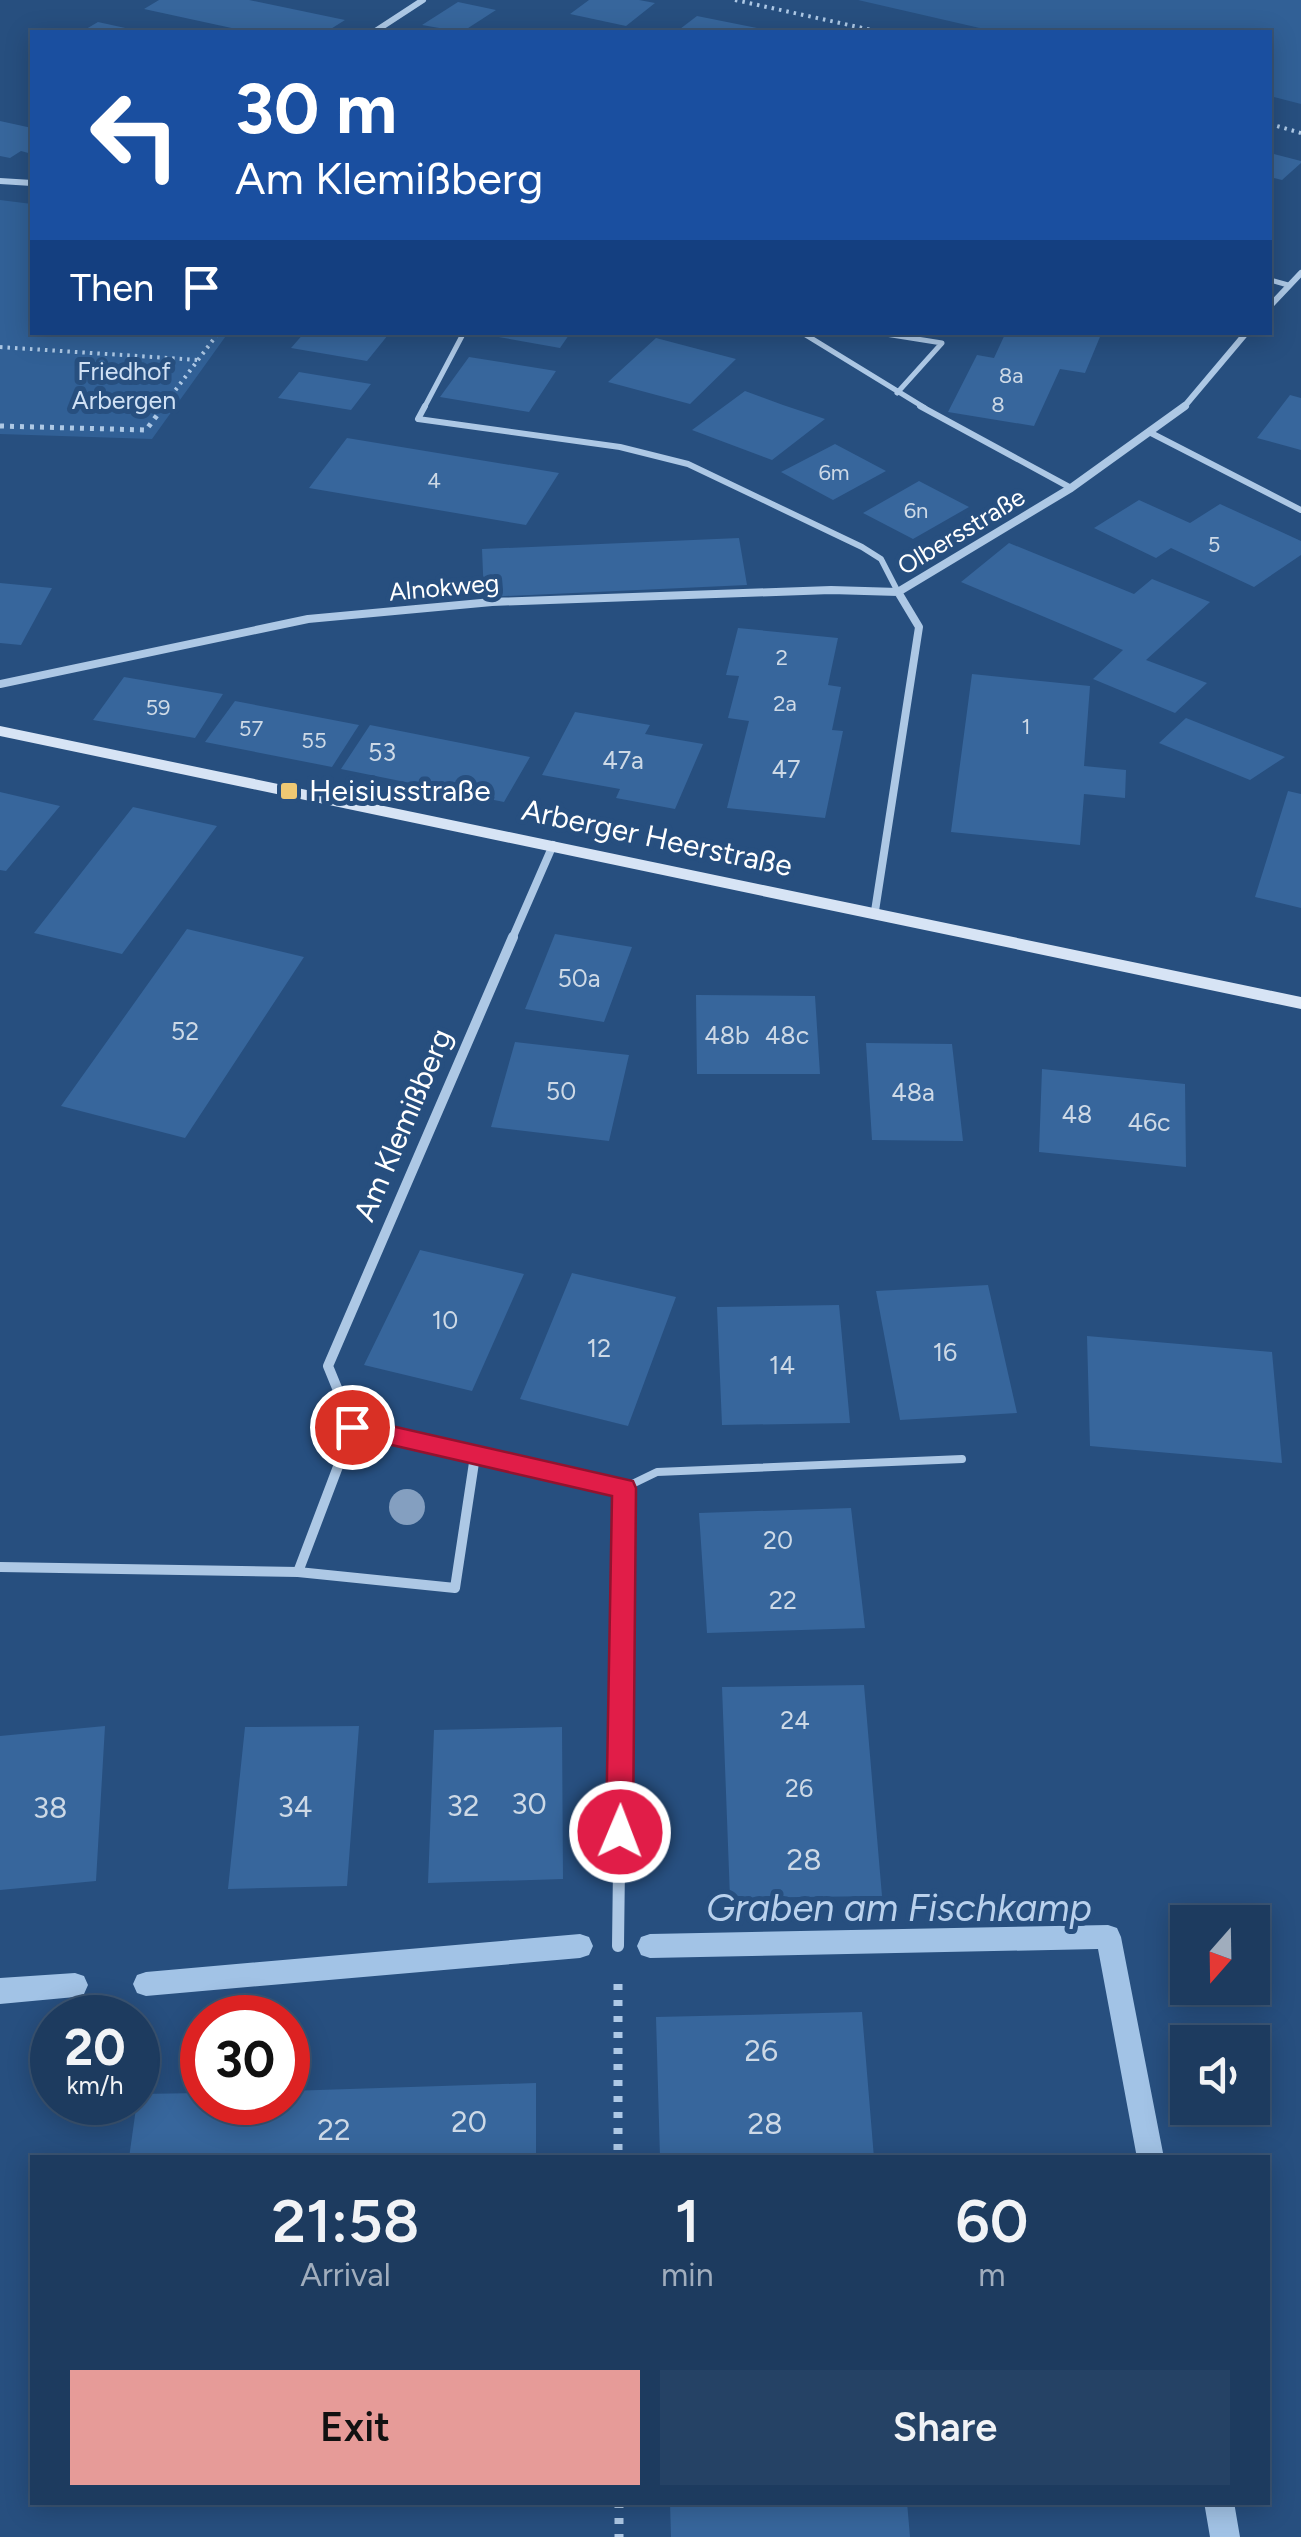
<!DOCTYPE html>
<meta charset="utf-8">
<style>
body{margin:0;font-family:Figtree,sans-serif;background:#254265;color:#f1f3f6;height:100vh;display:flex;flex-direction:column;font-size:38px;white-space:nowrap}
*{box-sizing:border-box;margin:0}
p{font-size:32px;color:#a0adbd}
.icon{flex:none;width:55px;height:55px;fill:none;stroke:currentColor;stroke-width:2;stroke-linecap:round;stroke-linejoin:round}
.map{position:relative;flex:1;overflow:hidden}
.panel{position:absolute;left:30px;top:2155px;width:1240px;height:350px;display:flex;flex-direction:column;background:#1d3b5f;border-radius:0px;box-shadow:0 5px 25px #0003,0 0 0 2px #3b5574}
.panel>*{flex:none}
.guide{position:absolute;left:30px;top:30px;width:1242px;height:305px;border-radius:0px;box-shadow:0 5px 25px #0003,0 0 0 2px #3b5574;background:#1a4fa0;color:#fff;overflow:hidden}
.needle{width:65px;rotate:200deg}
.controls{position:absolute;left:1170px;top:1905px;display:grid;gap:20px}
.controls a{display:grid;place-items:center;width:100px;height:100px;border-radius:0px;background:#1d3b5f;box-shadow:0 5px 25px #0003,0 0 0 2px #3b5574;font-size:50px}
.speed{position:absolute;left:30px;top:1995px;display:flex;gap:20px;font-size:50px;font-weight:700;text-align:center}
.speed>*{display:grid;place-content:center;width:130px;height:130px;border-radius:50%;background:#1d3b5f;box-shadow:0 5px 25px #0003,0 0 0 2px #3b5574;line-height:1}
.speed small{font-size:25px;font-weight:400}
.speed .limit{border:15px solid #d22;background:#fff;color:#111}
.pin{position:absolute;display:grid;place-items:center;width:85px;height:85px;color:#fff;margin:-42px;border:5px solid #fff;border-radius:50%;box-shadow:0 2px 10px #0007}
.me{position:absolute;width:110px;margin:-55px;rotate:1deg;stroke-linejoin:round;filter:drop-shadow(0 0 8px #0008)}
.turn{display:flex;align-items:center;gap:35px;height:210px;padding:0 40px;font-size:45px}
.turn .icon{width:130px;height:130px;stroke-width:2.5}
.turn b{display:block;font-size:70px;line-height:85px}
.then{display:flex;align-items:center;height:95px;padding:0 40px;background:#0003;gap:20px;font-size:38px}
.eta{display:flex;justify-content:space-evenly;align-items:center;height:170px;text-align:center}
.eta b{font-size:60px;font-weight:600;line-height:70px}
.primary-button{display:flex;gap:20px;margin-top:auto;padding:20px 40px}
.primary-button a{flex:1;height:115px;border-radius:0px;background:#e69b98;color:#111;font-size:40px;font-weight:600;line-height:115px;text-align:center}
.primary-button a+a{background:#254265;color:#f1f3f6}
.map>svg:first-child{display:block}
.green{fill:#316096}
.lines{fill:none;stroke-linecap:round;stroke-linejoin:round}
.stream{fill:#a2c3e6;fill-rule:evenodd}
.building{fill:#37669c}
.path-far2{stroke:#adc8e5;stroke-width:4;stroke-dasharray:2.5 5;stroke-linecap:butt}
.path-far1{stroke:#adc8e5;stroke-width:5;stroke-dasharray:4 6;stroke-linecap:butt}
.path{stroke:#adc8e5;stroke-width:9;stroke-dasharray:6 10;stroke-linecap:butt}
.lane-far2{stroke:#adc8e5;stroke-width:5}
.lane-far1{stroke:#adc8e5;stroke-width:6}
.lane{stroke:#adc8e5;stroke-width:8}
.street-far3{stroke:#adc8e5;stroke-width:6}
.street-far2{stroke:#adc8e5;stroke-width:8}
.street-far1{stroke:#adc8e5;stroke-width:10}
.street{stroke:#adc8e5;stroke-width:12}
.secondary{fill:#d7e4f5;fill-rule:evenodd}
.tree{fill:#849fc0}
.route{fill:#e11d48;stroke:#92132f;stroke-width:2.5}
.poi-dot{fill:#eec873;stroke:#274f7f;stroke-width:4}
.labels{text-anchor:middle;stroke-width:10;stroke-linejoin:round;paint-order:stroke}
.far-number-label{font-size:22px;fill:#cdd9e6}
.far-park-label{font-size:25px;fill:#d0e1f5;stroke:#274f7f}
.far-street-label{font-size:25px;fill:#fff;stroke:#274f7f}
.number-label{font-size:25px;fill:#cdd9e6}
.poi-label{font-size:30px;fill:#fff;stroke:#274f7f;text-anchor:start}
.street-label{font-size:30px;fill:#fff;stroke:#274f7f}
.near-number-label{font-size:30px;fill:#cdd9e6}
.near-water-label{font-size:38px;font-style:italic;fill:#b9d1ed;stroke:#274f7f}
</style>
<div class="map">
<svg width="1301" height="2537" viewBox="0 0 1301 2537">
<rect width="100%" height="100%" fill="#274f7f"/>
<path class="green" d="M 858,0 L 1301,0 L 1301,104 L 1270,96 L 1270,32 L 997,32 Z
M 0,200 L 32,204 L 32,332 L 228,333 L 152,439 L 0,434 Z"/>
<g class="lines">
<path class="stream" d="M 1108,1925 L 1117,1928 L 1121,1937 L 1164,2158 L 1137,2158 L 1098,1949 L 650,1958 L 641,1955 L 637,1946 L 641,1937 L 650,1934 Z
M 580,1934 L 589,1937 L 593,1946 L 589,1955 L 580,1958 L 146,1996 L 137,1993 L 133,1984 L 137,1975 L 146,1972 Z
M 75,1973 L 84,1976 L 88,1985 L 84,1994 L 75,1997 L 0,2004 L 0,1978 Z
M 1204,2502 L 1234,2502 L 1240,2537 L 1210,2537 Z"/>
</g>
<path class="building" d="M 159,0 L 249,0 L 345,20 L 326,32 L 250,32 L 144,9 Z
M 589,0 L 639,0 L 655,3 L 626,26 L 570,14 Z
M 458,2 L 496,10 L 462,32 L 422,25 Z
M 697,16 L 762,29 L 676,32 Z
M 98,22 L 139,31 L 139,32 L 81,32 Z
M 0,121 L 32,128 L 32,154 L 21,151 L 10,158 L 0,156 Z
M 1270,153 L 1301,161 L 1301,163 L 1282,180 L 1270,177 Z
M 305,332 L 375,332 L 388,335 L 367,361 L 291,348 Z
M 470,332 L 571,332 L 560,348 Z
M 1006,332 L 1102,332 L 1085,373 L 1060,369 L 1034,426 L 948,412 L 977,355 L 994,358 Z
M 656,338 L 694,348 L 736,359 L 690,404 L 608,382 Z
M 469,357 L 556,371 L 529,412 L 440,397 Z
M 299,372 L 371,384 L 351,410 L 278,398 Z
M 745,391 L 783,405 L 825,419 L 772,460 L 692,430 Z
M 1290,395 L 1301,398 L 1301,450 L 1257,438 Z
M 347,438 L 559,473 L 526,525 L 309,488 Z
M 835,444 L 886,471 L 833,500 L 781,472 Z
M 919,481 L 969,507 L 913,539 L 863,513 Z
M 1139,500 L 1190,523 L 1220,504 L 1301,541 L 1301,555 L 1254,587 L 1171,548 L 1156,558 L 1094,528 Z
M 739,538 L 747,585 L 484,597 L 482,549 Z
M 1009,543 L 1134,594 L 1152,579 L 1210,602 L 1146,660 L 1207,683 L 1175,713 L 1093,679 L 1123,650 L 961,582 Z
M 0,583 L 52,588 L 21,645 L 0,643 Z
M 738,628 L 838,638 L 828,685 L 841,687 L 832,730 L 843,731 L 825,818 L 727,808 L 749,721 L 728,718 L 739,676 L 726,675 Z
M 972,674 L 1090,686 L 1084,766 L 1126,770 L 1125,798 L 1084,794 L 1080,845 L 951,832 Z
M 124,677 L 223,694 L 195,738 L 93,720 Z
M 235,701 L 359,725 L 332,767 L 205,742 Z
M 575,712 L 650,725 L 645,734 L 703,744 L 675,809 L 616,798 L 620,789 L 542,775 Z
M 1186,718 L 1285,757 L 1250,780 L 1159,743 Z
M 370,725 L 476,746 L 530,757 L 504,802 L 341,769 Z
M 1288,791 L 1301,794 L 1301,908 L 1255,897 Z
M 0,792 L 60,806 L 6,871 L 0,870 Z
M 133,807 L 217,826 L 122,954 L 34,933 Z
M 187,929 L 304,957 L 185,1138 L 61,1106 Z
M 555,934 L 632,947 L 604,1022 L 525,1009 Z
M 696,995 L 815,996 L 820,1074 L 697,1074 Z
M 515,1042 L 629,1055 L 609,1141 L 491,1127 Z
M 866,1043 L 952,1044 L 963,1141 L 872,1140 Z
M 1042,1069 L 1185,1084 L 1186,1167 L 1039,1152 Z
M 420,1250 L 524,1274 L 472,1391 L 364,1365 Z
M 572,1273 L 676,1297 L 628,1426 L 520,1399 Z
M 988,1285 L 1017,1413 L 900,1420 L 876,1291 Z
M 839,1305 L 850,1423 L 722,1425 L 717,1307 Z
M 1087,1336 L 1272,1352 L 1282,1463 L 1090,1446 Z
M 851,1508 L 865,1628 L 707,1633 L 699,1513 Z
M 864,1685 L 882,1896 L 730,1898 L 722,1687 Z
M 105,1726 L 96,1881 L 0,1890 L 0,1736 Z
M 359,1726 L 347,1886 L 228,1889 L 245,1727 Z
M 562,1727 L 563,1879 L 428,1883 L 434,1730 Z
M 862,2012 L 874,2158 L 660,2158 L 656,2017 Z
M 536,2083 L 536,2158 L 129,2158 L 138,2094 L 202,2093 L 202,2102 L 288,2102 L 288,2091 Z
M 670,2502 L 907,2502 L 910,2537 L 671,2537 Z"/>
<g class="lines">
<path class="path-far2" d="M 735,0 L 881,32
M 1270,124 L 1301,133
M 0,347 L 198,360
M 162,408 L 219,332"/>
<path class="path-far1" d="M 0,426 L 146,430 L 164,406"/>
<path class="path" d="M 618,1984 L 618,2158
M 619,2502 L 619,2537"/>
<path class="lane-far2" d="M 1270,280 L 1288,285
M 801,332 L 925,408
M 873,332 L 942,343 L 897,393
M 424,408 L 462,336"/>
<path class="lane-far1" d="M 425,406 L 418,419 L 620,447 L 688,464 L 862,547 L 881,559 L 898,592
M 920,406 L 1071,488
M 1151,433 L 1301,510"/>
<path class="lane" d="M 624,1488 L 657,1472 L 962,1459"/>
<path class="street-far3" d="M 374,32 L 423,0
M 0,181 L 32,183
M 1270,306 L 1301,273
M 1183,408 L 1247,332"/>
<path class="street-far2" d="M 0,684 L 308,619 L 492,602 L 831,590 L 898,592
M 875,911 L 919,627 L 898,592 L 1071,488 L 1185,406
M 512,939 L 553,845"/>
<path class="street-far1" d="M 353,1427 L 475,1456 L 455,1588 L 298,1572 Z
M 353,1427 L 328,1366 L 513,937
M 475,1456 L 624,1488 L 622,1633
M 0,1567 L 298,1572"/>
<path class="street" d="M 618,1946 L 622,1630"/>
<path class="secondary" d="M 0,726 L 1301,997 L 1301,1009 L 0,736 Z"/>
</g>
<circle class="tree" cx="407" cy="1507" r="18"/>
<path class="route" d="M 352,1417 L 633,1481 L 636,1488 L 633,1832 L 629,1841 L 620,1845 L 610,1841 L 606,1832 L 612,1496 L 344,1434 L 340,1427 L 344,1420 Z"/>
<rect class="poi-dot" x="279" y="781" width="20" height="20" rx="5"/>
<g class="labels">
<g class="far-number-label">
<text x="1011" y="383">8a</text>
<text x="998" y="412">8</text>
<text x="834" y="480">6m</text>
<text x="434" y="488">4</text>
<text x="916" y="518">6n</text>
<text x="1214" y="552">5</text>
<text x="782" y="665">2</text>
<text x="785" y="711">2a</text>
<text x="158" y="715">59</text>
<text x="1026" y="734">1</text>
<text x="251" y="736">57</text>
<text x="314" y="748">55</text>
</g>
<g class="far-park-label">
<text x="124" y="380">Friedhof<tspan x="124" dy="29">Arbergen</tspan></text>
</g>
<g class="far-street-label">
<text transform="translate(961 531) rotate(-31)" y="9">Olbersstraße</text>
<text transform="translate(444 587) rotate(-5)" y="9">Alnokweg</text>
</g>
<g class="number-label">
<text x="382" y="761">53</text>
<text x="623" y="769">47a</text>
<text x="786" y="778">47</text>
<text x="579" y="987">50a</text>
<text x="185" y="1040">52</text>
<text x="727" y="1044">48b</text>
<text x="787" y="1044">48c</text>
<text x="561" y="1100">50</text>
<text x="913" y="1101">48a</text>
<text x="1077" y="1123">48</text>
<text x="1149" y="1131">46c</text>
<text x="445" y="1329">10</text>
<text x="599" y="1357">12</text>
<text x="945" y="1361">16</text>
<text x="782" y="1374">14</text>
<text x="778" y="1549">20</text>
<text x="783" y="1609">22</text>
<text x="795" y="1729">24</text>
<text x="799" y="1797">26</text>
</g>
<g class="poi-label">
<text x="309" y="801">Heisiusstraße</text>
</g>
<g class="street-label">
<text transform="translate(657 838) rotate(12)" y="10">Arberger Heerstraße</text>
<text transform="translate(403 1125) rotate(-67)" y="10">Am Klemißberg</text>
</g>
<g class="near-number-label">
<text x="529" y="1814">30</text>
<text x="463" y="1816">32</text>
<text x="295" y="1817">34</text>
<text x="50" y="1818">38</text>
<text x="804" y="1870">28</text>
<text x="761" y="2061">26</text>
<text x="469" y="2132">20</text>
<text x="765" y="2134">28</text>
<text x="334" y="2140">22</text>
</g>
<g class="near-water-label">
<text x="899" y="1921">Graben am Fischkamp</text>
</g>
</g>
</svg>
<div class="controls">
<a><svg class="needle" viewBox="-14 -14 28 28"><path d="M0-13l5 13h-10z" fill="#e53935"/><path d="M0 13l5-13h-10z" fill="#a0adbd"/></svg></a>
<a><svg class="icon" aria-label="sound" viewBox="0 0 24 24"><path d="M4 9h4l5-4v14l-5-4H4zM17 9q2 3 0 6"/></svg></a>
</div>
<div class="speed"><div>20<small>km/h</small></div><div class="limit">30</div></div>
<div class="pin" style="left:352px;top:1427px;background:#d93025"><svg class="icon" aria-label="arrive" viewBox="0 0 24 24"><path d="M6 21V4h12l-3 4 3 4H6"/></svg></div>
<svg class="me" style="left:620px;top:1832px" viewBox="-20 -20 40 40"><circle r="17" fill="#e11d48" stroke="#fff" stroke-width="3"/><path d="M0-11L8 9 0 5-8 9z" fill="#fff"/></svg>
<div class="guide">
<div class="turn"><svg class="icon" aria-label="left" viewBox="0 0 24 24"><path d="M17 20v-9H6M10 6l-5 5 5 5"/></svg><div><b>30 m</b>Am Klemißberg</div></div>
<div class="then">Then<svg class="icon" aria-label="arrive" viewBox="0 0 24 24"><path d="M6 21V4h12l-3 4 3 4H6"/></svg></div>
</div>
<section class="panel">
<div class="eta">
<div><b>21:58</b><p>Arrival</p></div>
<div><b>1</b><p>min</p></div>
<div><b>60</b><p>m</p></div>
</div>
<div class="primary-button"><a>Exit</a><a>Share</a></div>
</section>
</div>
